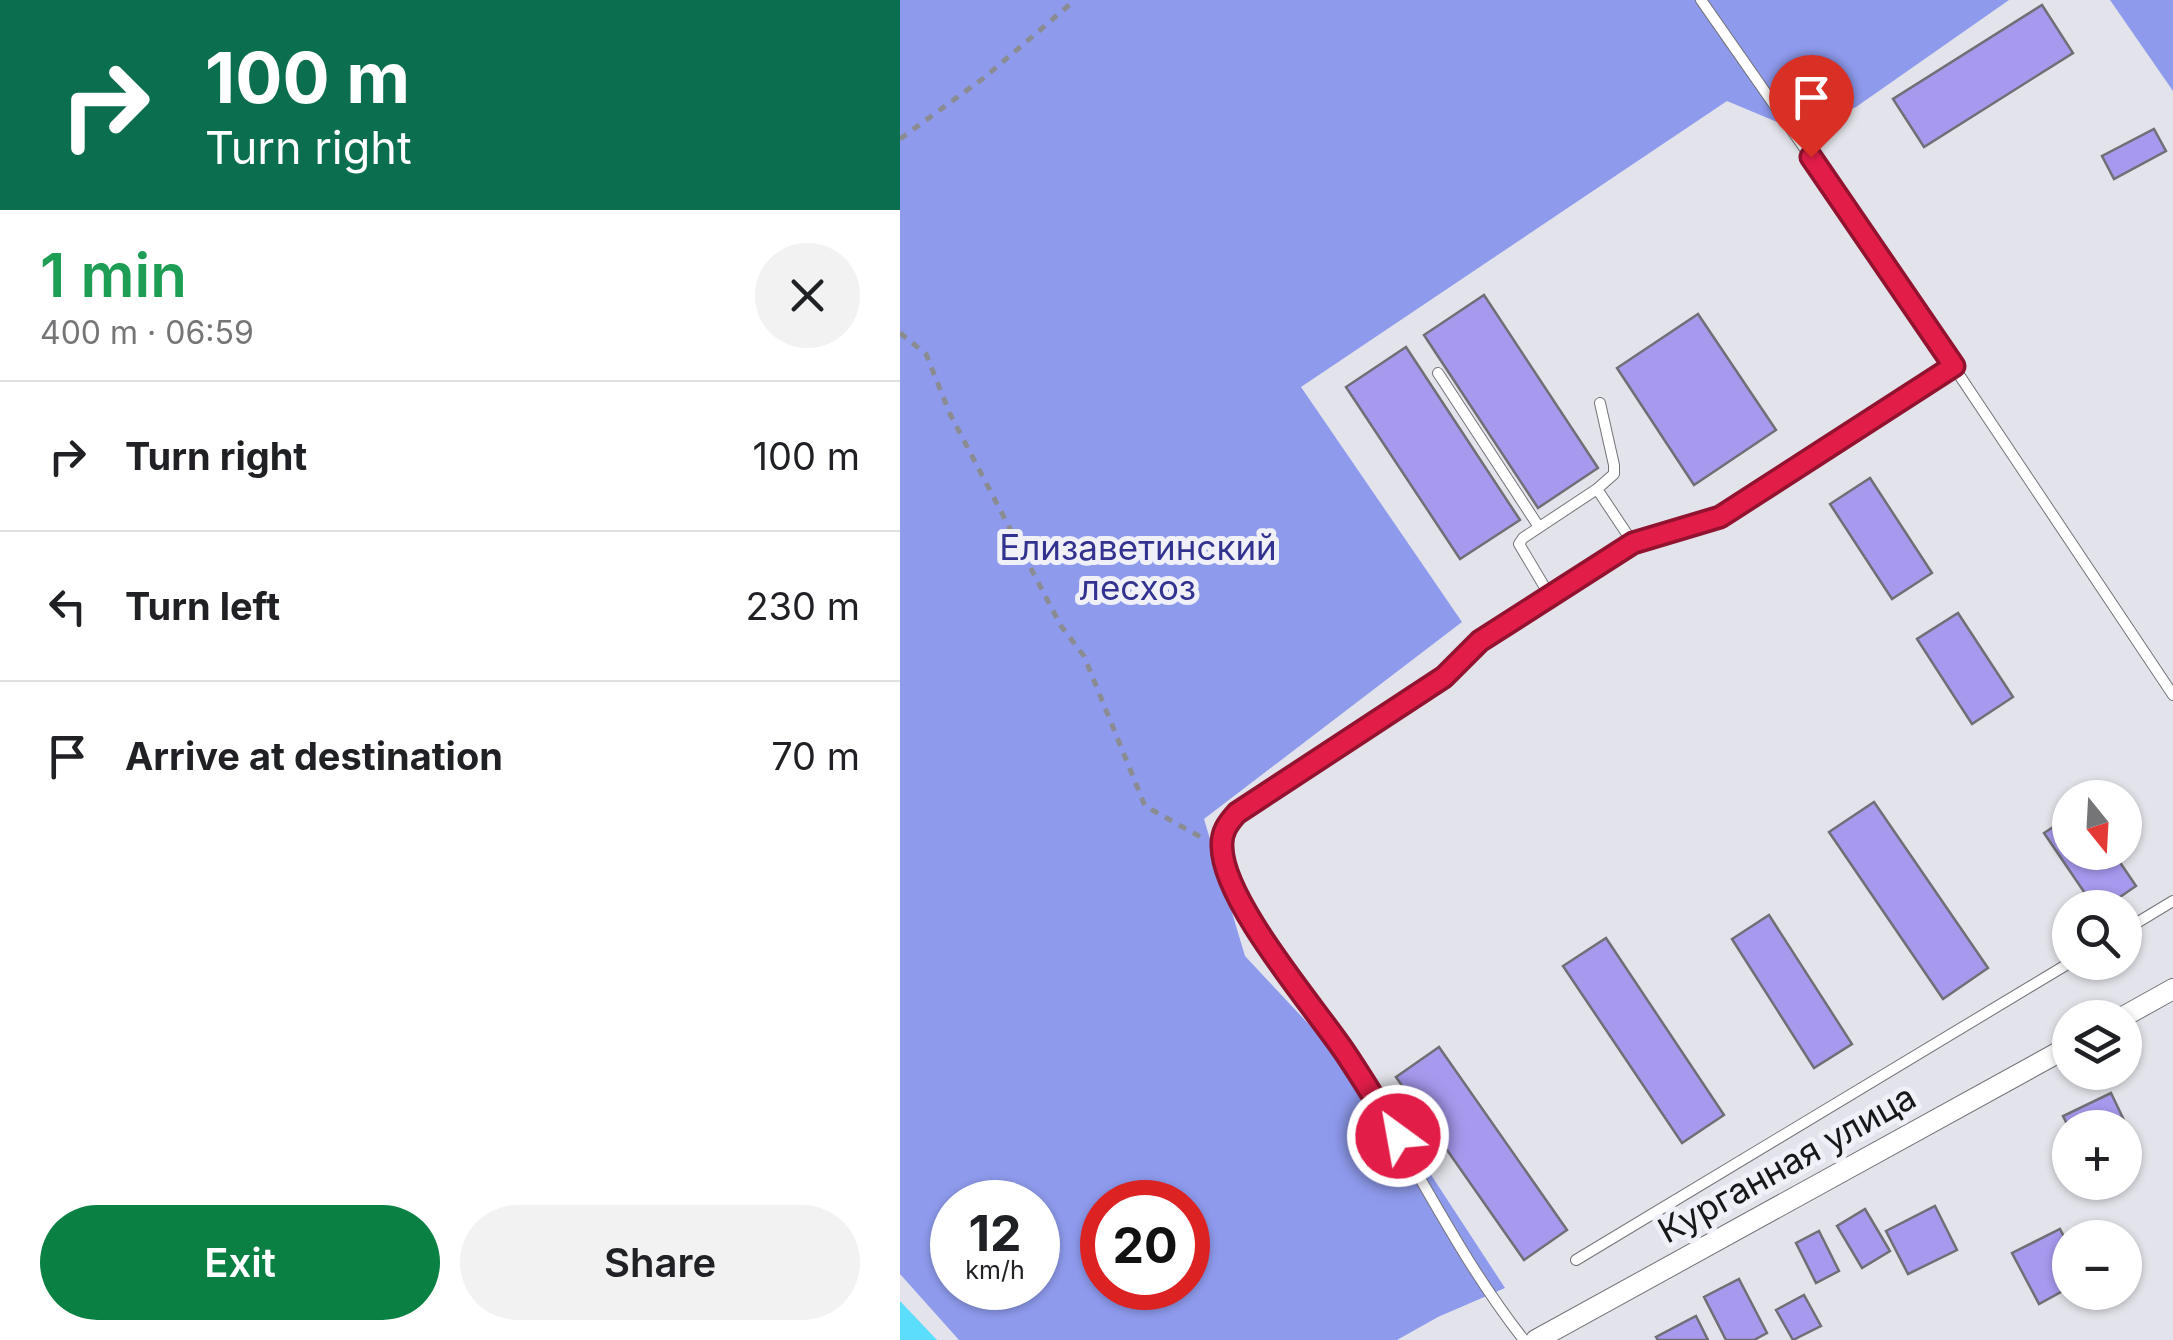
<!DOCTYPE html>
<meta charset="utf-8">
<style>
body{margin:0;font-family:Inter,sans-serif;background:#f2f2f2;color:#202124;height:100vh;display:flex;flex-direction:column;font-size:38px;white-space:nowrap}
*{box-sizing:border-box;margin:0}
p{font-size:32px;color:#757577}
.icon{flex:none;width:55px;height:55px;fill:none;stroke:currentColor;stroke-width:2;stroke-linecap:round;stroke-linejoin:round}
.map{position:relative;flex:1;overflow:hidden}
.side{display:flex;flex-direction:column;background:#fff;width:900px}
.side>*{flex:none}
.guide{background:#0b6e4f;color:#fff;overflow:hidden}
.needle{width:65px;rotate:162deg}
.buttons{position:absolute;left:1152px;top:780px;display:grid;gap:20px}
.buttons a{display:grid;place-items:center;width:90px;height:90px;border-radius:50%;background:#fff;box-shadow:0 2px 8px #0004;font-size:50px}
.speed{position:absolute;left:30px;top:1180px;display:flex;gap:20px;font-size:50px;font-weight:700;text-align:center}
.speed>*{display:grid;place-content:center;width:130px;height:130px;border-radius:50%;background:#fff;box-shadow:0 2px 8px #0004;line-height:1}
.speed small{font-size:25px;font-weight:400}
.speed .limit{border:15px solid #d22;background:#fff;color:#111}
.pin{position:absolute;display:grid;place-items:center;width:85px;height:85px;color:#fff;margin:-102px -42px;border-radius:50% 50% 50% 0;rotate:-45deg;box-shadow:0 0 10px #0007}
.pin .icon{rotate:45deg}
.me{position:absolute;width:110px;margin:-55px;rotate:328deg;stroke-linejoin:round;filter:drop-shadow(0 0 8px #0008)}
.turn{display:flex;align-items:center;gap:35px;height:210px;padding:0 40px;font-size:45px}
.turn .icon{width:130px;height:130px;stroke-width:2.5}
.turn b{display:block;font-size:70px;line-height:85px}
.round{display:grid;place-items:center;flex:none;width:105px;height:105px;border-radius:52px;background:#f2f2f2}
.head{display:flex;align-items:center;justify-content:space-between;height:170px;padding:0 40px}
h1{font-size:60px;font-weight:600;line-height:75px;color:#1e9e55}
.primary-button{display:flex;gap:20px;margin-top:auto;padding:20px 40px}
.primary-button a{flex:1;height:115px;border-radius:60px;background:#0b8043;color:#fff;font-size:40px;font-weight:600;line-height:115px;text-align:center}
.primary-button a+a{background:#f2f2f2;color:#202124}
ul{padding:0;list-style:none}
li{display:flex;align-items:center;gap:30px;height:150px;padding:0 40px;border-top:2px solid #e0e0e0}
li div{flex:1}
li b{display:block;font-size:38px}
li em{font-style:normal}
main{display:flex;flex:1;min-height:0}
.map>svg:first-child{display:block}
.forest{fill:#8e9aec;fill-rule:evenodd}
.water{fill:#5bddfc}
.building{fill:#a699ee;stroke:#706f75;stroke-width:2.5}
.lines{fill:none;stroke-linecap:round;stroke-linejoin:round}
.service-casing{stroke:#727379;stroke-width:12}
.minor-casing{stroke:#727379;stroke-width:22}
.path{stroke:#8b8c91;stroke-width:5;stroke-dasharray:8 8;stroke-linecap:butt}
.service{stroke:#fff;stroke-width:10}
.minor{stroke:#fff;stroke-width:20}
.route-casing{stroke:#92132f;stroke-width:25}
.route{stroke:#e11d48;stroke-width:18}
.labels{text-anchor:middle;stroke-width:10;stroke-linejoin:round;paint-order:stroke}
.park-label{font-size:35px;fill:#323290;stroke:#f0f1f8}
.street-label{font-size:35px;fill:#17181a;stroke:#f0f1f8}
</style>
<main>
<section class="side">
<div class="guide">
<div class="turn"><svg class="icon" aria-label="right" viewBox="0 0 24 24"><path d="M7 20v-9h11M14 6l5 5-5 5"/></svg><div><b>100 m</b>Turn right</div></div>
</div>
<div class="head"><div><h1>1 min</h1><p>400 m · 06:59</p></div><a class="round"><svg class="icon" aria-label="close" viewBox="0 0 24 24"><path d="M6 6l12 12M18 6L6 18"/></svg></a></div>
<ul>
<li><svg class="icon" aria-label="right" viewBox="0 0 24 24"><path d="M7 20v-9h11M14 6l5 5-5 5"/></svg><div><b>Turn right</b></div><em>100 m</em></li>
<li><svg class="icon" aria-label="left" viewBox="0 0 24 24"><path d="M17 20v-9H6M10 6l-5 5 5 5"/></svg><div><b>Turn left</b></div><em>230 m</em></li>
<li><svg class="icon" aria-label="arrive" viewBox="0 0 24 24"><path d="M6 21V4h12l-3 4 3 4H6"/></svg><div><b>Arrive at destination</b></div><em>70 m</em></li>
</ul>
<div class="primary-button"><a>Exit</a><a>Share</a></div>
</section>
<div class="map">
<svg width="1273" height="1340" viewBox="0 0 1273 1340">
<rect width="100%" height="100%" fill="#e3e4eb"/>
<path class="forest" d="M 0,0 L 1109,0 L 956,107 L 901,132 L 827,101 L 401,387 L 562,622 L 304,819 L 345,956 L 488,1109 L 605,1288 L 538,1317 L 497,1340 L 59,1340 L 0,1274 ZM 52,1202 L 138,1202 L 138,1288 L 52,1288 ZM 202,1202 L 288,1202 L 288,1288 L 202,1288 Z
M 1210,0 L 1273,0 L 1273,91 Z"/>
<path class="water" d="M 0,1301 L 37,1340 L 0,1340 Z"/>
<path class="building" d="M 1142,5 L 1173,53 L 1024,147 L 993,99 Z
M 1254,129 L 1266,151 L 1214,179 L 1202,156 Z
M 584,295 L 698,468 L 638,508 L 524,335 Z
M 798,314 L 876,430 L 794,485 L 717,368 Z
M 506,347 L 620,520 L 560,559 L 446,387 Z
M 970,478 L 1032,573 L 992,599 L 930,504 Z
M 1058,613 L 1113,697 L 1072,724 L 1017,639 Z
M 974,802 L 1088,968 L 1043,999 L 929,832 Z
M 1170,816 L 1170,852 L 1213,852 L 1236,886 L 1204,908 L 1195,908 L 1144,833 Z
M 869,915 L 952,1044 L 914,1068 L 832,939 Z
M 706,938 L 824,1115 L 782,1143 L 663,966 Z
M 539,1047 L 667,1230 L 624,1260 L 496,1077 Z
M 1211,1093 L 1233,1139 L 1225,1144 L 1225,1128 L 1170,1128 L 1170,1130 L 1163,1116 Z
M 1035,1206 L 1057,1250 L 1008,1274 L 986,1231 Z
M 965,1209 L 990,1251 L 962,1268 L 937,1226 Z
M 1160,1229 L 1170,1248 L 1170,1287 L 1139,1304 L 1112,1253 Z
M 919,1231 L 939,1271 L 916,1283 L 896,1243 Z
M 839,1279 L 867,1333 L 854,1340 L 826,1340 L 804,1297 Z
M 904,1295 L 921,1326 L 893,1340 L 876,1310 Z
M 796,1316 L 808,1340 L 758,1340 L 756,1337 Z"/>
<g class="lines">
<defs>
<path id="service" d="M 801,0 L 977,252 L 1273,695
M 538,373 L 639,527
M 697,489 L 714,474 L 714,465 L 700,403
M 650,596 L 619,544 L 623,538 L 697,489 L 733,543
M 1225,930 L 1273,901
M 676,1260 L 1171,962
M 624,1340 C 554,1251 508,1149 446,1054 C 411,1000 362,950 335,890 C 322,862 317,837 337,813 L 544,677 L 580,641 L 733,543 L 820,517 L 1053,366"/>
<path id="minor" d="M 1221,1018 L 1273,989
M 636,1340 L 1170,1046"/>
</defs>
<use href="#service" class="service-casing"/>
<use href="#minor" class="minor-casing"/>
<path class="path" d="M 0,139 L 85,77 L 175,0
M 0,333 L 26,354 L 50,414 L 161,626 L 184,656 L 245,806 L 306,840"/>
<use href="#service" class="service"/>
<use href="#minor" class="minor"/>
</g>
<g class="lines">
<defs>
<path id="route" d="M 498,1136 C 480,1108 463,1079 444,1051 C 412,1004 323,901 322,847 C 321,832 328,823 337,813 L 544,677 L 580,641 L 733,543 L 820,517 L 1054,366 L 911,157"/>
</defs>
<use href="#route" class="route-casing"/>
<use href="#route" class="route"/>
</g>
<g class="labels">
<g class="park-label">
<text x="238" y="560">Елизаветинский<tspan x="238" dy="40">лесхоз</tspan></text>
</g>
<g class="street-label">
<text transform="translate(887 1164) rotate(-29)" y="12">Курганная улица</text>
</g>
</g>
</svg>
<div class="buttons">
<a><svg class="needle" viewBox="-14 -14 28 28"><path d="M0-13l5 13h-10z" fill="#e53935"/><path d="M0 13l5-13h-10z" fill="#757577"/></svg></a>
<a><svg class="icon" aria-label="search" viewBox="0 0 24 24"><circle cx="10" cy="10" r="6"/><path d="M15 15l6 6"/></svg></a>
<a><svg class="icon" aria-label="layers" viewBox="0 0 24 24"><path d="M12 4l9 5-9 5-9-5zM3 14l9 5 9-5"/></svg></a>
<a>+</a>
<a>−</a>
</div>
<div class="speed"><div>12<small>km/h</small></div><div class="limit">20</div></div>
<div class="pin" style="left:911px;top:157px;background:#d93025"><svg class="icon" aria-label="arrive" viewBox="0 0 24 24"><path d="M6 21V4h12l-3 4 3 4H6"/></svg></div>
<svg class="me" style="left:498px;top:1136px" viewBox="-20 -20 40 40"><circle r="17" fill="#e11d48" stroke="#fff" stroke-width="3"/><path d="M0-11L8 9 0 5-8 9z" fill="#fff"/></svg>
</div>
</main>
